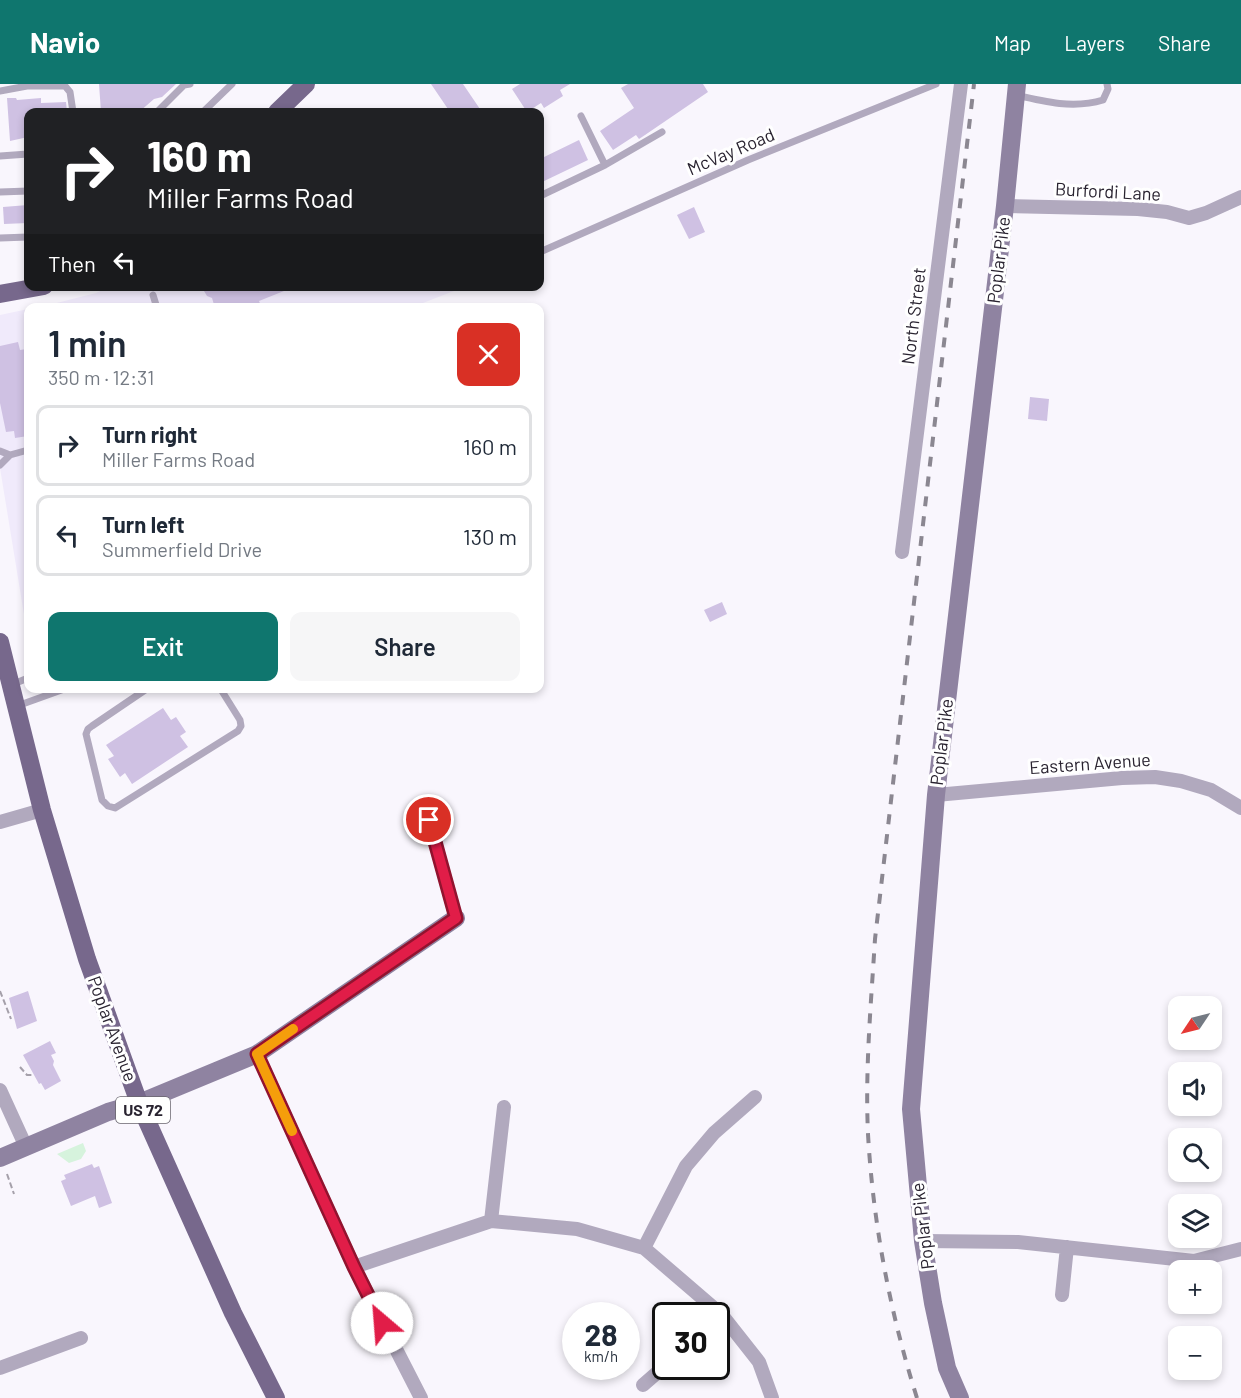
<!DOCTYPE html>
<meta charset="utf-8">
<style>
body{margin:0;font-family:Barlow,sans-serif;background:#f6f6f7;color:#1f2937;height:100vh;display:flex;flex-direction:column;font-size:22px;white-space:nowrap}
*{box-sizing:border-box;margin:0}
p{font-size:20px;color:#747a83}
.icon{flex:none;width:33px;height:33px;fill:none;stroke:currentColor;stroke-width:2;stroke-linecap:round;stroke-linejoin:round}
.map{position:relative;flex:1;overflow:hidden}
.drawer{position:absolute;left:24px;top:219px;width:520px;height:390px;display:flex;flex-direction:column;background:#fff;border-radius:12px;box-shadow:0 3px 9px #0003}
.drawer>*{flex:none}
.banner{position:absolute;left:24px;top:24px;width:520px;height:183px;border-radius:12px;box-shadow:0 3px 9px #0003;background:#202124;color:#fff;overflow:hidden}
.needle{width:39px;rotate:235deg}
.fabs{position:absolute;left:1168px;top:912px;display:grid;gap:12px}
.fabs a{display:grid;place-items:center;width:54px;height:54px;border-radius:12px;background:#fff;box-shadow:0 3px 9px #0003;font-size:30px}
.speed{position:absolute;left:562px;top:1218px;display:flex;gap:12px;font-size:30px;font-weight:700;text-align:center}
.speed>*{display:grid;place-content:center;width:78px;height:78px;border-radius:50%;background:#fff;box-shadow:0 3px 9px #0003;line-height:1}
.speed small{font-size:15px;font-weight:400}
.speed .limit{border:3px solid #111;border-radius:9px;background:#fff;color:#111}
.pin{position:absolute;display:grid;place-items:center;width:51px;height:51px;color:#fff;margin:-26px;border:3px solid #fff;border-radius:50%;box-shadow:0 2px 6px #0007}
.me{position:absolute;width:66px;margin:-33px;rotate:333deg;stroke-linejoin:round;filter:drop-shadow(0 0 4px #0008)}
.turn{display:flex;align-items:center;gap:21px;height:126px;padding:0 24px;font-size:27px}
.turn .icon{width:78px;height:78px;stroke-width:2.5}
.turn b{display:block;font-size:42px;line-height:51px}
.then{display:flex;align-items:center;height:57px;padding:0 24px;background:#0003;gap:12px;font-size:22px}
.round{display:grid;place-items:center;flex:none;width:63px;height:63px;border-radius:12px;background:#f6f6f7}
.head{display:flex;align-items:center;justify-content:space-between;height:102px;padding:0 24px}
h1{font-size:36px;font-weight:600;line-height:45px}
.primary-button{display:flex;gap:12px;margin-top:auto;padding:12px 24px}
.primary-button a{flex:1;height:69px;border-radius:12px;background:#0f766e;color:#fff;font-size:24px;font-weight:600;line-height:69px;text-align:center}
.primary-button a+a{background:#f6f6f7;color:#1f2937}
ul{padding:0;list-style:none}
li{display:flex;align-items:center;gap:18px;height:81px;margin:0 12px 9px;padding:0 12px;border:3px solid #e0e1e3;border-radius:12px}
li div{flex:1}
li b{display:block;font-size:22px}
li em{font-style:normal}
header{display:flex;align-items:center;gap:36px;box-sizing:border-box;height:84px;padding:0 30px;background:#0f766e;color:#fff}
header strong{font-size:28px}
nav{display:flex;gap:33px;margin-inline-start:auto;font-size:21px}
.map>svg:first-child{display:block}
.built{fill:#f0eafb}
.green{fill:#d6f3dd}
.building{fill:#cfc1e3}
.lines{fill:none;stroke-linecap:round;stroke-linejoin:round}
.path{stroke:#a5a0aa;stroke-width:2;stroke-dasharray:6 3;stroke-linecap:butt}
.lane{stroke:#b1a9be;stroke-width:7}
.street{stroke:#b1a9be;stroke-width:14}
.secondary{stroke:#8f83a1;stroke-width:18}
.primary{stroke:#77688c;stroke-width:18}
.rail{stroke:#8b8791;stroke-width:4;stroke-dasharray:10 10;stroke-linecap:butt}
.route-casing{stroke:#92132f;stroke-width:15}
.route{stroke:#e11d48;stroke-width:10}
.slow{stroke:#f59e0b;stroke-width:10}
.labels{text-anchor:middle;stroke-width:6;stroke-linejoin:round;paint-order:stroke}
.shield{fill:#fff;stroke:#69656e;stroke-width:1.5}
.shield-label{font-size:16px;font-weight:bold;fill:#292330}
.street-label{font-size:18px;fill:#292330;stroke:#fff}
</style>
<header>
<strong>Navio</strong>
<nav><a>Map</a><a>Layers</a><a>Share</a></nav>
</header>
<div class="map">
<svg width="1241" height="1314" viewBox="0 0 1241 1314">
<rect width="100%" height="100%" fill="#f9f6fd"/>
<path class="built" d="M 111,202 L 451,202 L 454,207 L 410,224 L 37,224 L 96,209 Z
M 28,225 L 28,555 L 0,384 L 0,231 Z"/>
<path class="green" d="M 83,1059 L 86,1067 L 81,1075 L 69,1079 L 57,1070 Z"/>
<path class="building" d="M 99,0 L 176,0 L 162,13 L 154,15 L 139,28 L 101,28 Z
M 431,0 L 463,0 L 482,28 L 450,28 Z
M 520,0 L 570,0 L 560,6 L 563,12 L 544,24 L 541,19 L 527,28 L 512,5 Z
M 628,0 L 703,0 L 708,8 L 645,51 L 639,55 L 636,51 L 613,66 L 600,47 L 634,24 L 621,4 Z
M 7,14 L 16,14 L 17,16 L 41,14 L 41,19 L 66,18 L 67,28 L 28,28 L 28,53 L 10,57 Z
M 579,56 L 588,76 L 540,99 L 540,75 Z
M 28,121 L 28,139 L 4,140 L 3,123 Z
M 694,123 L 705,148 L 689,155 L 677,131 Z
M 201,202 L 294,202 L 294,203 L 259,217 L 262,224 L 215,224 L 212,214 L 207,212 Z
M 18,258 L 20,266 L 27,265 L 28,272 L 28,352 L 15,354 L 14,347 L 6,348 L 0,319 L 0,262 Z
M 1030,313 L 1049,315 L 1047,337 L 1028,335 Z
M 722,518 L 727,530 L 710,538 L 704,526 Z
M 163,624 L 171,636 L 176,633 L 186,648 L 180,652 L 188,663 L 132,700 L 125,689 L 120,693 L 108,675 L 114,672 L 106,661 Z
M 28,907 L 37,937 L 17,945 L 9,914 Z
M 50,957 L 56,969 L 51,971 L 54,977 L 53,981 L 61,997 L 45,1006 L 41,999 L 39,1000 L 23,971 Z
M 92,1080 L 94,1084 L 99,1082 L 112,1119 L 99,1124 L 95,1112 L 71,1122 L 61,1097 L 66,1095 L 64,1091 Z"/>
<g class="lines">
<path class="path" d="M 0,907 L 11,935
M 20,983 L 27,991 L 32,991
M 7,1090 L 14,1110"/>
<path class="lane" d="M 0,7 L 27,2 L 65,2 L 70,8 L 73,28
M 1016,11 C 1045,18 1074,25 1103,16 L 1108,5 L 1107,0
M 157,28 L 184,1 L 190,0
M 203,28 L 232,0
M 0,72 L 28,70
M 605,81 L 662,48
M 0,108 L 28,107
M 540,112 L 605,81 L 581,32
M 0,154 L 28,153
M 540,168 L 748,76 L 936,0
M 153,211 L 157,224
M 0,367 L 10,371
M 0,381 L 10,371 L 28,366
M 11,601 L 28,594
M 148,604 L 92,642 L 88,645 L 86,650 L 102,716 L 108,722 L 115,724 L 238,647 L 241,642 L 240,636 L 220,604
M 17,622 L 67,604"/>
<path class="street" d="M 1005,122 L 1138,125 L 1167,128 L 1189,134 L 1206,129 L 1241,113
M 902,468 L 961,0
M 936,711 L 1122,694 L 1155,693 L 1181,697 L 1211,706 L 1241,724
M 429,736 L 456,834
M 0,738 L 42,726
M 257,970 L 354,1183 L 421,1314
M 0,1006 L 26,1063
M 491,1137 L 504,1023
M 923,1157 L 1018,1158 L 1194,1177 L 1241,1165
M 644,1164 L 686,1082 L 714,1049 L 755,1013
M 354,1183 L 491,1137 L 577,1145 L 644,1164 L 722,1231 L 759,1278 L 772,1314
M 1062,1211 L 1067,1163
M 0,1284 L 81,1254
M 643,1301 L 666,1281"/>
<path class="secondary" d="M 0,1074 L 108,1028 L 139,1019 L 257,970 L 456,834
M 960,1314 L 947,1284 L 933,1219 L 923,1157 L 911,1025 L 936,711 L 1005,122 L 1017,0"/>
<path class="primary" d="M 277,28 L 306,0
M 0,210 L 44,202
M 0,558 L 42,726 L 87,875 L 139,1019 L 233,1229 L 276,1314"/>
<path class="rail" d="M 917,1314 C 890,1229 873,1139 868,1050 C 865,985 871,920 875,855 L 974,0"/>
</g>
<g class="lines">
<defs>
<path id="route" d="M 382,1239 L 354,1183 L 257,970 L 456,834 L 429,736"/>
</defs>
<use href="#route" class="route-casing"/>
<use href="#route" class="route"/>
<path class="slow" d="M 292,1047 L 257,970 L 293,945"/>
</g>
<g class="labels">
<rect class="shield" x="116" y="1013" width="54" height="26" rx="4.5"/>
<g class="shield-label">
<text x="143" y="1032">US 72</text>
</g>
<g class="street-label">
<text transform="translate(731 68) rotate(-23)" y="6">McVay Road</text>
<text transform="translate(1108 108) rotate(3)" y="6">Burfordi Lane</text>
<text transform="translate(999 176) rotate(-83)" y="6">Poplar Pike</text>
<text transform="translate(914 232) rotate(-83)" y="6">North Street</text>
<text transform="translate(942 658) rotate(-83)" y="6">Poplar Pike</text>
<text transform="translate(1090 680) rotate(-4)" y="6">Eastern Avenue</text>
<text transform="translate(112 945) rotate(70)" y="6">Poplar Avenue</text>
<text transform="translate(923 1142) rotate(-97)" y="6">Poplar Pike</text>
</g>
</g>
</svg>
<div class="fabs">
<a><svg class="needle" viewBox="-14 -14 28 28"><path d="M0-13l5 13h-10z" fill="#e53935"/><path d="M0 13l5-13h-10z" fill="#747a83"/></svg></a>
<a><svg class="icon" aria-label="sound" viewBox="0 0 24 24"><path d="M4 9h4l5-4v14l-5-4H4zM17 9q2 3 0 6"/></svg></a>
<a><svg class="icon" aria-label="search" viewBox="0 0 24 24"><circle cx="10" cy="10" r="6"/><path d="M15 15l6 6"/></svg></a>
<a><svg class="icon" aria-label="layers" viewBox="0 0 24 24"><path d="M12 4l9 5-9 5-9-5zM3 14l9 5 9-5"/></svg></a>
<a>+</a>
<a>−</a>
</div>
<div class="speed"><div>28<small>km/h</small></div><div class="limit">30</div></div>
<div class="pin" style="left:429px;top:736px;background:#d93025"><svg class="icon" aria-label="arrive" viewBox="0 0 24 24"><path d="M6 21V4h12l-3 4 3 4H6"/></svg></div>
<svg class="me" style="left:382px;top:1239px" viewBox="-20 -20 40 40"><circle r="19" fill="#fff"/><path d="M0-13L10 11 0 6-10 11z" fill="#e11d48"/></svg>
<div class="banner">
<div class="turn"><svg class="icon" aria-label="right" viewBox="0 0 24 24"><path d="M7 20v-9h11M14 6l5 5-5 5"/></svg><div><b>160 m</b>Miller Farms Road</div></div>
<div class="then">Then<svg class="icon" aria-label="left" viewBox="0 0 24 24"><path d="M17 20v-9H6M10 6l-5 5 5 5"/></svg></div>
</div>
<section class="drawer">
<div class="head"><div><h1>1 min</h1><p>350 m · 12:31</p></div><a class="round" style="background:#d93025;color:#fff"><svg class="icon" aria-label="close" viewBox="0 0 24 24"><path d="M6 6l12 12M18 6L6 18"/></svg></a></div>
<ul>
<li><svg class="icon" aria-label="right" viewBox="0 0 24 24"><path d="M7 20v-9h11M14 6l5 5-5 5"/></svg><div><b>Turn right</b><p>Miller Farms Road</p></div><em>160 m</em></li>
<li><svg class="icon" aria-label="left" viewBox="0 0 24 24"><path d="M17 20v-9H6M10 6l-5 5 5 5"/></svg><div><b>Turn left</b><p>Summerfield Drive</p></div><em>130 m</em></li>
</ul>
<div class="primary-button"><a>Exit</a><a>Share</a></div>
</section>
</div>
